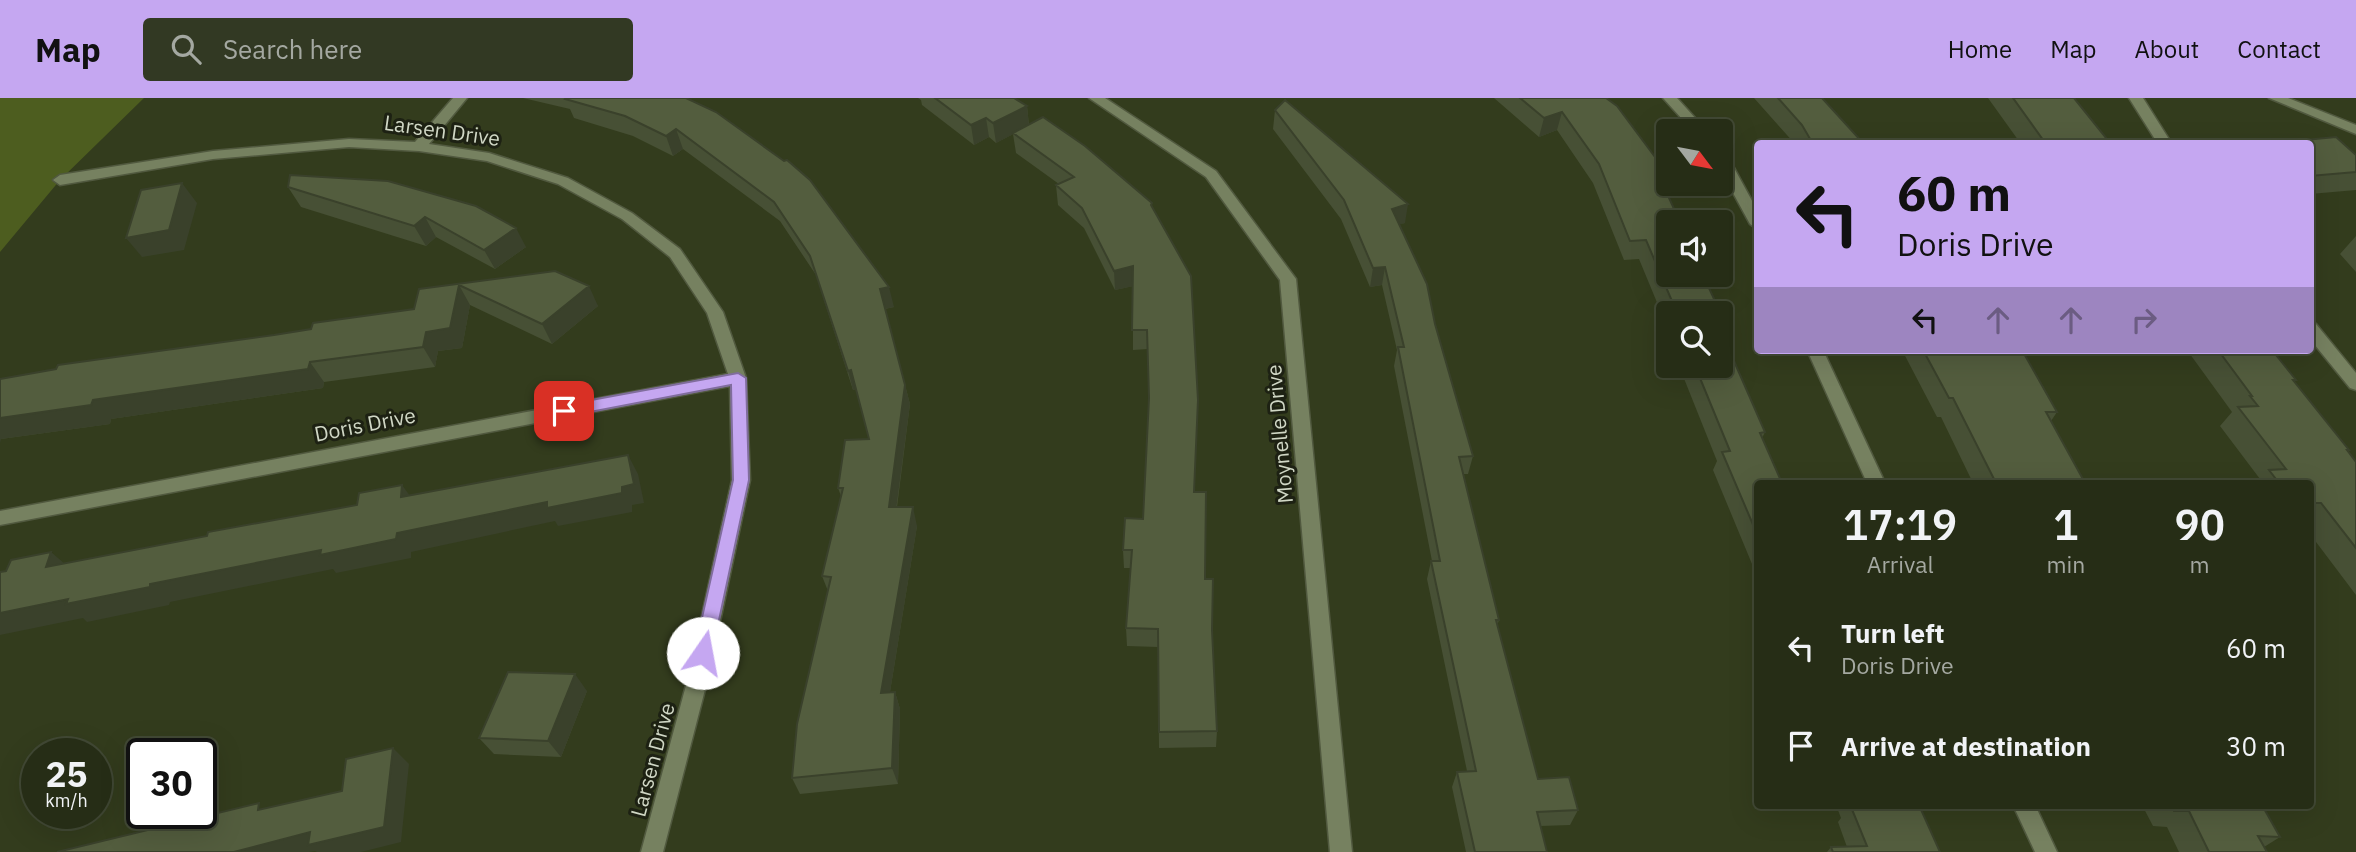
<!DOCTYPE html>
<style>
body{margin:0;font-family:"IBM Plex Sans",sans-serif;background:#323923;color:#f1f3f6;height:100vh;display:flex;flex-direction:column;font-size:26px;white-space:nowrap}
*{box-sizing:border-box;margin:0}
p{font-size:23px;color:#a4a8a1}
.icon{flex:none;width:38px;height:38px;fill:none;stroke:currentColor;stroke-width:2;stroke-linecap:round;stroke-linejoin:round}
.map{position:relative;flex:1;overflow:hidden}
.side{position:absolute;left:1754px;top:382px;width:560px;height:329px;display:flex;flex-direction:column;background:#262d16;border-radius:7px;box-shadow:0 7px 28px #0002,0 0 0 2px #424935}
.side>*{flex:none}
.guide{position:absolute;left:1754px;top:42px;width:560px;height:214px;border-radius:7px;box-shadow:0 7px 28px #0002,0 0 0 2px #424935;background:#c5a7f1;color:#111;overflow:hidden}
.needle{width:46px;rotate:122deg}
.tools{position:absolute;left:1656px;top:21px;display:grid;gap:14px}
.tools a{display:grid;place-items:center;width:77px;height:77px;border-radius:7px;background:#262d16;box-shadow:0 7px 28px #0002,0 0 0 2px #424935;font-size:35px}
.speed{position:absolute;left:21px;top:640px;display:flex;gap:14px;font-size:35px;font-weight:700;text-align:center}
.speed>*{display:grid;place-content:center;width:91px;height:91px;border-radius:50%;background:#262d16;box-shadow:0 7px 28px #0002,0 0 0 2px #424935;line-height:1}
.speed small{font-size:18px;font-weight:400}
.speed .limit{border:4px solid #111;border-radius:10px;background:#fff;color:#111}
.pin{position:absolute;display:grid;place-items:center;width:60px;height:60px;color:#fff;margin:-30px;border-radius:14px;box-shadow:0 4px 10px #0006}
.me{position:absolute;width:77px;margin:-38px;rotate:12deg;stroke-linejoin:round;filter:drop-shadow(0 0 5px #0008)}
.turn{display:flex;align-items:center;gap:24px;height:147px;padding:0 28px;font-size:32px}
.turn .icon{width:91px;height:91px;stroke-width:2.5}
.turn b{display:block;font-size:49px;line-height:60px}
.lanes{display:flex;align-items:center;height:66px;padding:0 28px;background:#0003;justify-content:center;gap:35px;direction:ltr}
.lanes .off{opacity:.35}
.eta{display:flex;justify-content:space-evenly;align-items:center;height:119px;text-align:center}
.eta b{font-size:42px;font-weight:600;line-height:49px}
ul{padding:0;list-style:none}
li{display:flex;align-items:center;gap:21px;height:98px;padding:0 28px}
li div{flex:1}
li b{display:block;font-size:26px}
li em{font-style:normal}
header{display:flex;align-items:center;gap:42px;box-sizing:border-box;height:98px;padding:0 35px;background:#c5a7f1;color:#111}
header strong{font-size:33px}
nav{display:flex;gap:38px;margin-inline-start:auto;font-size:24px}
.search{width:490px;height:63px;background:#323923;display:flex;align-items:center;gap:18px;box-sizing:border-box;padding:0 24px;border-radius:7px;color:#a4a8a1;font-size:26px}
.map>svg:first-child{display:block}
.green{fill:#4d5d1f}
.lines{fill:none;stroke-linecap:round;stroke-linejoin:round}
.minor-casing{stroke:#51593f;stroke-width:3}
.minor{fill:#768160;fill-rule:evenodd}
.wall{fill:#475035}
.shaded-wall{fill:#3a412b}
.building{fill:#535d3e;stroke:#3a412b;stroke-width:2}
.route{fill:#c5a7f1;stroke:#806d9d;stroke-width:2}
.labels{text-anchor:middle;stroke-width:6;stroke-linejoin:round;paint-order:stroke}
.street-label{font-size:21px;fill:#d0d7c5;stroke:#1d2113}
</style>
<header>
<strong>Map</strong>
<div class="search"><svg class="icon" aria-label="search" viewBox="0 0 24 24"><circle cx="10" cy="10" r="6"/><path d="M15 15l6 6"/></svg>Search here</div>
<nav><a>Home</a><a>Map</a><a>About</a><a>Contact</a></nav>
</header>
<div class="map">
<svg width="2356" height="754" viewBox="0 0 2356 754">
<rect width="100%" height="100%" fill="#333c1d"/>
<path class="green" d="M 0,0 L 144,0 L 60,82 L 0,154 Z"/>
<g class="lines">
<defs>
<path id="minor" d="M 453,0 L 467,0 L 429,46 L 489,55 L 568,80 L 632,115 L 680,151 L 723,214 L 746,280 L 750,382 L 708,580 L 663,754 L 641,754 L 688,580 L 732,382 L 730,288 L 0,427 L 0,413 L 728,276 L 707,215 L 670,159 L 622,121 L 558,86 L 487,63 L 419,53 L 349,49 L 213,61 L 60,87 L 53,82 L 60,77 L 213,53 L 349,41 L 415,44 Z
M 1089,0 L 1105,0 L 1216,73 L 1296,181 L 1352,754 L 1330,754 L 1280,182 L 1206,79 Z
M 1663,0 L 1677,0 L 1707,33 L 1693,33 Z
M 2129,0 L 2143,0 L 2172,46 L 2158,46 Z
M 2269,0 L 2288,0 L 2356,27 L 2356,36 Z
M 1720,53 L 1727,57 L 1757,112 L 1757,131 L 1750,126 L 1720,71 Z
M 2310,224 L 2316,226 L 2356,275 L 2356,292 L 2350,290 L 2310,241 Z
M 1807,252 L 1823,252 L 1885,385 L 1867,385 Z
M 2013,707 L 2035,707 L 2057,754 L 2035,754 Z"/>
</defs>
<use href="#minor" class="minor-casing"/>
<use href="#minor" class="minor"/>
</g>
<path class="wall" d="M 523,0 L 686,0 L 894,209 L 885,211 L 910,306 L 897,409 L 917,428 L 890,594 L 895,594 L 900,611 L 898,686 L 800,696 L 792,680 L 828,493 L 822,478 L 841,398 L 838,390 L 869,341 L 856,291 L 853,292 L 816,177 L 780,123 L 683,51 L 673,58 L 633,38 L 574,20 L 570,11 Z
M 918,0 L 1014,0 L 1027,8 L 1029,27 L 1153,110 L 1195,394 L 1212,532 L 1217,633 L 1216,649 L 1159,650 L 1158,549 L 1127,548 L 1126,530 L 1131,470 L 1124,470 L 1123,452 L 1143,421 L 1149,300 L 1148,251 L 1133,252 L 1133,188 L 1115,192 L 1084,130 L 1058,107 L 1056,87 L 1059,86 L 1016,55 L 1013,36 L 996,45 L 989,39 L 974,47 L 922,7 L 921,2 Z
M 1494,0 L 1606,0 L 1669,91 L 1667,96 L 1715,203 L 1711,210 L 1713,215 L 1668,215 L 1668,231 L 1639,161 L 1624,162 L 1593,85 L 1557,32 L 1539,39 Z
M 1754,0 L 1822,0 L 1864,46 L 1795,46 Z
M 1988,0 L 2074,0 L 2111,46 L 2021,46 Z
M 1275,12 L 1405,125 L 1399,126 L 1435,226 L 1473,358 L 1468,376 L 1463,376 L 1499,522 L 1497,528 L 1538,681 L 1578,712 L 1570,727 L 1540,728 L 1547,754 L 1466,754 L 1452,689 L 1457,674 L 1467,673 L 1427,481 L 1431,463 L 1432,463 L 1394,268 L 1397,252 L 1382,187 L 1370,189 L 1341,121 L 1273,31 Z
M 2336,39 L 2356,57 L 2356,92 L 2310,96 L 2310,46 L 2272,46 Z
M 290,77 L 526,149 L 495,171 L 436,139 L 426,148 L 301,109 L 288,89 Z
M 2356,138 L 2356,174 L 2340,156 Z
M 555,173 L 598,208 L 552,246 L 470,207 L 462,250 L 438,253 L 435,269 L 324,284 L 323,290 L 111,321 L 110,326 L 1,341 L 0,281 L 311,231 L 414,211 L 419,191 Z
M 1902,252 L 2022,252 L 2057,314 L 2051,323 L 2084,383 L 2082,385 L 1973,385 L 1941,319 L 1937,319 Z
M 2187,252 L 2272,252 L 2296,282 L 2294,284 L 2349,352 L 2348,353 L 2356,364 L 2356,497 L 2310,436 L 2310,385 L 2256,385 L 2260,381 L 2220,328 L 2232,314 Z
M 1679,268 L 1720,268 L 1765,334 L 1762,340 L 1757,385 L 1757,478 L 1713,372 L 1717,363 Z
M 587,593 L 561,659 L 494,656 L 479,640 Z
M 1836,707 L 1919,707 L 1940,754 L 1827,754 L 1831,749 L 1847,749 L 1838,724 L 1841,720 Z
M 2142,707 L 2262,707 L 2280,739 L 2264,749 L 2267,754 L 2179,754 L 2167,729 L 2153,728 Z"/>
<path class="shaded-wall" d="M 1027,8 L 1029,28 L 996,45 L 993,25 Z
M 1562,14 L 1557,32 L 1539,39 L 1544,20 Z
M 986,20 L 989,39 L 974,47 L 971,27 Z
M 676,31 L 683,51 L 673,58 L 666,38 Z
M 182,85 L 197,105 L 184,152 L 142,159 L 126,140 Z
M 1408,106 L 1405,125 L 1389,129 L 1392,111 Z
M 425,119 L 436,139 L 426,148 L 414,128 Z
M 516,130 L 526,149 L 495,171 L 484,152 Z
M 1133,168 L 1134,188 L 1115,192 L 1114,173 Z
M 1385,169 L 1382,187 L 1370,189 L 1373,170 Z
M 459,187 L 470,207 L 462,250 L 438,253 L 435,269 L 423,249 L 426,234 Z
M 589,188 L 598,208 L 552,246 L 542,226 Z
M 889,189 L 894,209 L 884,211 L 880,191 Z
M 310,264 L 324,284 L 323,290 L 111,321 L 110,326 L 1,341 L 0,345 L 0,320 L 93,302 Z
M 851,272 L 856,291 L 853,292 L 848,273 Z
M 905,287 L 910,306 L 894,427 L 889,409 Z
M 628,357 L 638,376 L 644,405 L 632,407 L 632,414 L 558,428 L 555,423 L 411,454 L 411,460 L 336,475 L 333,471 L 170,504 L 169,507 L 87,524 L 83,520 L 0,537 L 0,515 L 150,486 L 622,389 Z
M 402,387 L 416,406 L 401,399 Z
M 913,409 L 917,428 L 887,612 L 881,595 Z
M 51,454 L 72,472 L 46,469 Z
M 575,576 L 587,593 L 561,659 L 548,643 Z
M 895,594 L 900,611 L 898,686 L 892,670 Z
M 393,650 L 409,666 L 401,744 L 361,754 L 317,754 L 315,753 L 309,754 L 234,754 L 310,734 Z"/>
<path class="building" d="M 566,0 L 686,0 L 716,14 L 784,63 L 787,62 L 810,82 L 889,189 L 880,191 L 905,287 L 889,409 L 913,409 L 881,595 L 895,594 L 892,670 L 792,680 L 797,626 L 831,479 L 822,478 L 843,390 L 838,390 L 845,342 L 869,341 L 851,272 L 848,273 L 810,158 L 774,104 L 676,31 L 666,38 L 625,18 L 565,1 Z
M 935,0 L 1014,0 L 1027,8 L 993,25 L 986,20 L 971,27 Z
M 1520,0 L 1606,0 L 1617,8 L 1655,59 L 1669,91 L 1665,91 L 1680,124 L 1668,124 L 1668,177 L 1703,177 L 1715,203 L 1708,203 L 1713,215 L 1677,215 L 1646,142 L 1630,143 L 1599,66 L 1562,14 L 1544,20 Z
M 1778,0 L 1822,0 L 1864,46 L 1813,46 L 1802,27 Z
M 2013,0 L 2074,0 L 2111,46 L 2046,46 Z
M 1285,2 L 1408,106 L 1392,111 L 1427,186 L 1435,226 L 1473,358 L 1459,359 L 1499,522 L 1496,522 L 1538,681 L 1569,679 L 1578,712 L 1537,714 L 1547,754 L 1475,754 L 1457,674 L 1476,673 L 1431,463 L 1440,463 L 1398,249 L 1404,249 L 1385,169 L 1373,170 L 1344,102 L 1275,12 Z
M 1043,19 L 1085,48 L 1152,105 L 1151,107 L 1191,178 L 1198,302 L 1194,394 L 1206,394 L 1205,481 L 1213,481 L 1212,532 L 1217,633 L 1159,634 L 1158,531 L 1126,530 L 1132,452 L 1123,452 L 1125,420 L 1143,421 L 1149,300 L 1147,232 L 1132,232 L 1133,168 L 1114,173 L 1082,110 L 1056,87 L 1074,79 L 1013,35 Z
M 2336,39 L 2356,57 L 2356,74 L 2310,78 L 2310,46 L 2272,45 Z
M 290,77 L 388,83 L 476,108 L 516,130 L 484,152 L 425,119 L 414,128 L 288,89 Z
M 182,85 L 169,132 L 126,140 L 141,92 Z
M 555,173 L 589,188 L 542,226 L 459,187 L 450,230 L 426,234 L 423,249 L 310,264 L 308,271 L 93,302 L 91,307 L 0,320 L 0,281 L 56,271 L 58,267 L 274,237 L 311,231 L 313,225 L 414,211 L 419,191 Z
M 1720,231 L 1765,334 L 1760,335 L 1782,385 L 1757,385 L 1757,436 L 1722,354 L 1730,353 L 1695,268 L 1720,268 Z
M 1923,252 L 2022,252 L 2057,314 L 2046,314 L 2084,383 L 2071,383 L 2072,385 L 1996,385 L 1953,300 L 1949,300 Z
M 2218,252 L 2272,252 L 2296,282 L 2293,282 L 2349,352 L 2347,352 L 2356,364 L 2356,450 L 2321,405 L 2310,405 L 2310,385 L 2279,385 L 2269,372 L 2286,371 L 2238,309 L 2258,308 L 2250,298 L 2252,298 Z
M 628,357 L 634,386 L 622,389 L 622,395 L 547,410 L 547,404 L 397,435 L 396,441 L 320,457 L 321,452 L 150,486 L 150,489 L 66,506 L 68,501 L 0,515 L 0,474 L 6,473 L 11,462 L 51,454 L 46,469 L 207,438 L 208,434 L 357,407 L 359,395 L 402,387 L 401,399 Z
M 508,574 L 575,576 L 548,643 L 479,640 Z
M 393,650 L 384,729 L 308,747 L 310,734 L 234,754 L 57,754 L 259,705 L 258,712 L 342,693 L 346,661 Z
M 1856,707 L 1919,707 L 1940,754 L 1833,754 L 1831,749 L 1867,748 L 1851,709 L 1857,709 Z
M 2171,707 L 2262,707 L 2280,739 L 2258,738 L 2267,754 L 2209,754 L 2189,713 L 2174,713 Z"/>
<path class="route" d="M 738,275 L 746,280 L 749,382 L 712,555 L 710,560 L 703,563 L 697,560 L 694,555 L 733,382 L 731,287 L 564,319 L 556,313 L 564,307 Z"/>
<g class="labels">
<g class="street-label">
<text transform="translate(442 33) rotate(8)" y="7">Larsen Drive</text>
<text transform="translate(365 327) rotate(-11)" y="7">Doris Drive</text>
<text transform="translate(1280 336) rotate(-95)" y="7">Moynelle Drive</text>
<text transform="translate(653 662) rotate(-75)" y="7">Larsen Drive</text>
</g>
</g>
</svg>
<div class="tools">
<a><svg class="needle" viewBox="-14 -14 28 28"><path d="M0-13l5 13h-10z" fill="#e53935"/><path d="M0 13l5-13h-10z" fill="#a4a8a1"/></svg></a>
<a><svg class="icon" aria-label="sound" viewBox="0 0 24 24"><path d="M4 9h4l5-4v14l-5-4H4zM17 9q2 3 0 6"/></svg></a>
<a><svg class="icon" aria-label="search" viewBox="0 0 24 24"><circle cx="10" cy="10" r="6"/><path d="M15 15l6 6"/></svg></a>
</div>
<div class="speed"><div>25<small>km/h</small></div><div class="limit">30</div></div>
<div class="pin" style="left:564px;top:313px;background:#d93025"><svg class="icon" aria-label="arrive" viewBox="0 0 24 24"><path d="M6 21V4h12l-3 4 3 4H6"/></svg></div>
<svg class="me" style="left:703px;top:555px" viewBox="-20 -20 40 40"><circle r="19" fill="#fff"/><path d="M0-13L10 11 0 6-10 11z" fill="#c5a7f1"/></svg>
<div class="guide">
<div class="turn"><svg class="icon" aria-label="left" viewBox="0 0 24 24"><path d="M17 20v-9H6M10 6l-5 5 5 5"/></svg><div><b>60 m</b>Doris Drive</div></div>
<div class="lanes"><svg class="icon" aria-label="left" viewBox="0 0 24 24"><path d="M17 20v-9H6M10 6l-5 5 5 5"/></svg><svg class="icon off" aria-label="ahead" viewBox="0 0 24 24"><path d="M12 20V5M6 11l6-6 6 6"/></svg><svg class="icon off" aria-label="ahead" viewBox="0 0 24 24"><path d="M12 20V5M6 11l6-6 6 6"/></svg><svg class="icon off" aria-label="right" viewBox="0 0 24 24"><path d="M7 20v-9h11M14 6l5 5-5 5"/></svg></div>
</div>
<section class="side">
<div class="eta">
<div><b>17:19</b><p>Arrival</p></div>
<div><b>1</b><p>min</p></div>
<div><b>90</b><p>m</p></div>
</div>
<ul>
<li><svg class="icon" aria-label="left" viewBox="0 0 24 24"><path d="M17 20v-9H6M10 6l-5 5 5 5"/></svg><div><b>Turn left</b><p>Doris Drive</p></div><em>60 m</em></li>
<li><svg class="icon" aria-label="arrive" viewBox="0 0 24 24"><path d="M6 21V4h12l-3 4 3 4H6"/></svg><div><b>Arrive at destination</b></div><em>30 m</em></li>
</ul>
</section>
</div>
